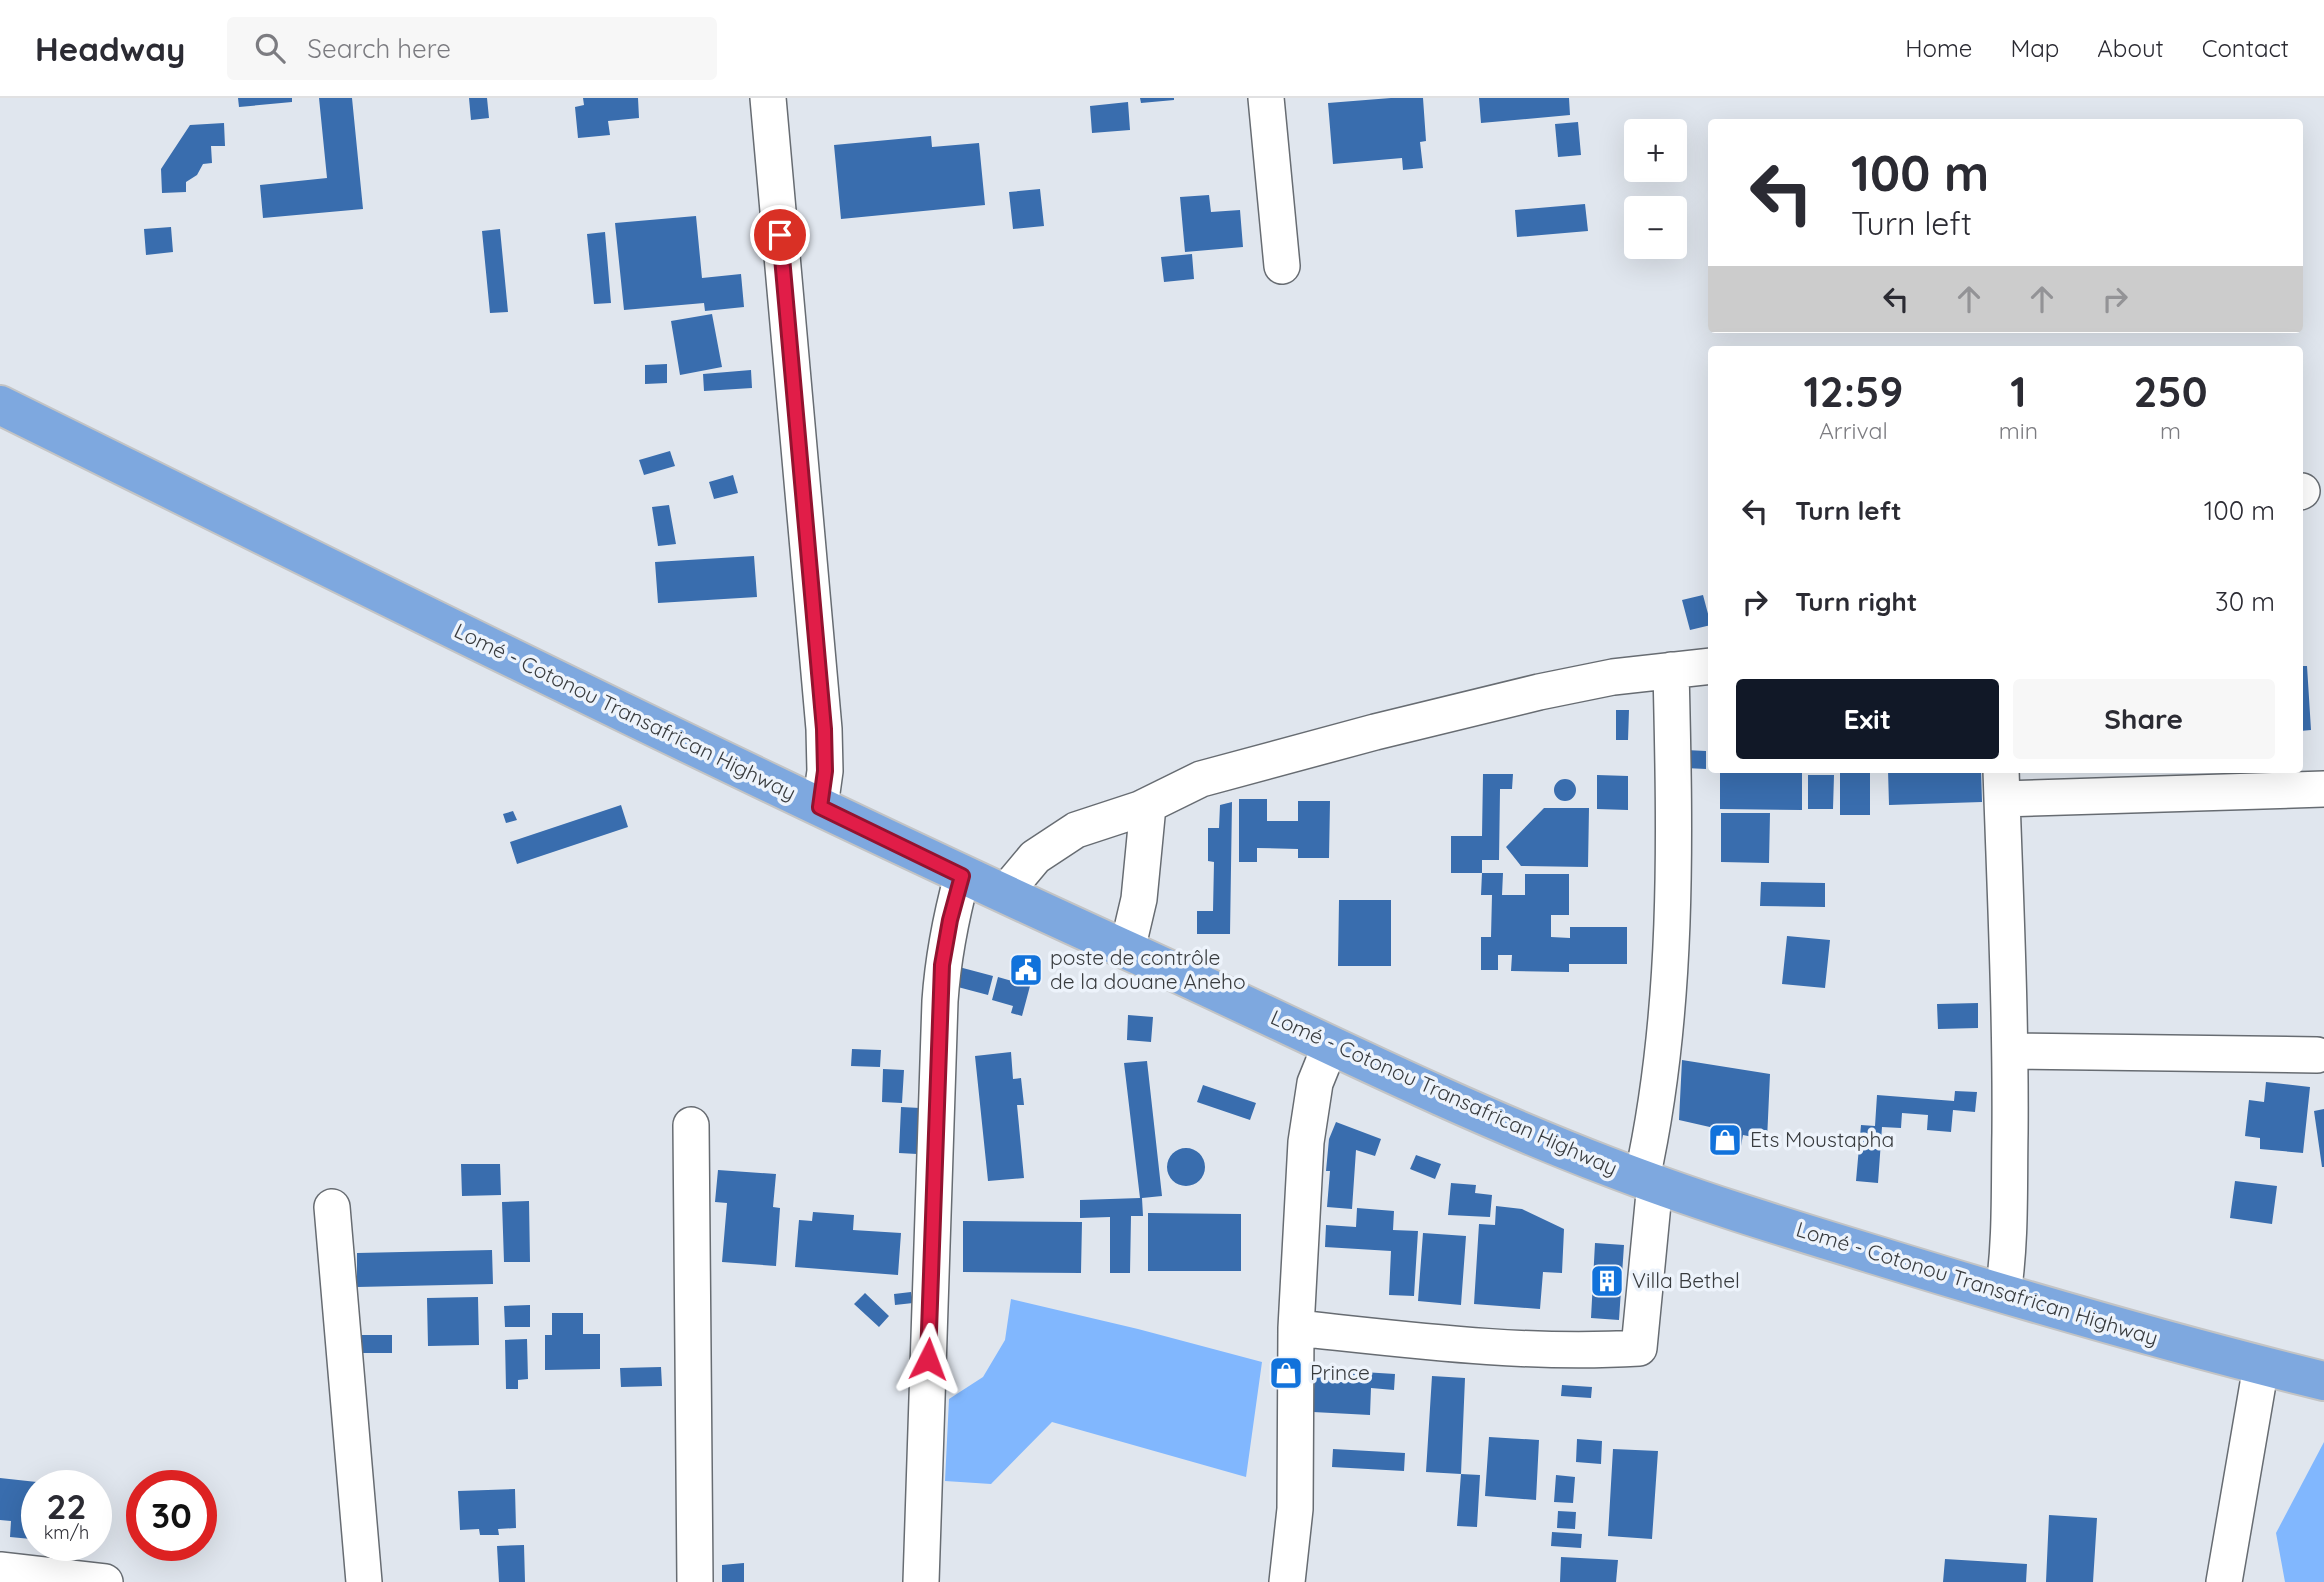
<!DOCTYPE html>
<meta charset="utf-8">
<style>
body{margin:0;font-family:Quicksand,sans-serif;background:#f7f7f7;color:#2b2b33;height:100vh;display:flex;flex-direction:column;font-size:26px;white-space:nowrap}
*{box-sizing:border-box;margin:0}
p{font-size:23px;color:#7c7c81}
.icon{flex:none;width:38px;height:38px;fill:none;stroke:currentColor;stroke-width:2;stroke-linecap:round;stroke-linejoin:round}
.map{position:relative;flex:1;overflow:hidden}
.drawer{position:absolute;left:1708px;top:248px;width:595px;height:427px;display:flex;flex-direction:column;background:#fff;border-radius:7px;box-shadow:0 7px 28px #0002}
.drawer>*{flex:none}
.top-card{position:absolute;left:1708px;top:21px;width:595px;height:214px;border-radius:7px;box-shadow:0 7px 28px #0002;background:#fff;color:#2b2b33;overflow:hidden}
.fabs{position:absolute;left:1624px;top:21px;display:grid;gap:14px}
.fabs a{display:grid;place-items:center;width:63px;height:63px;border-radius:7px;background:#fff;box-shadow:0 7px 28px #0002;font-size:35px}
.speed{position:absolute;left:21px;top:1372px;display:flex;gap:14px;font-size:35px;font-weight:700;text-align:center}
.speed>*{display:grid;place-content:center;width:91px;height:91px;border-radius:50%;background:#fff;box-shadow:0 7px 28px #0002;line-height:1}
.speed small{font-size:18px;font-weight:400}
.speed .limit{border:10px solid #d22;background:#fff;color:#111}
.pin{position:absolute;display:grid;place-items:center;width:60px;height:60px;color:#fff;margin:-30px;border:4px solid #fff;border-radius:50%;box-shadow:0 2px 7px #0007}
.me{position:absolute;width:77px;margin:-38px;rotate:3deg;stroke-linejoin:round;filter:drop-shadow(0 0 5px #0008)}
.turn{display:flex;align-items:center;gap:24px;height:147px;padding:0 28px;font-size:32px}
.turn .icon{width:91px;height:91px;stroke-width:2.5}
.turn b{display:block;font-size:49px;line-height:60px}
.lanes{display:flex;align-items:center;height:66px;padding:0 28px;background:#0003;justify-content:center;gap:35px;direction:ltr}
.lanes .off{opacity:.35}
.eta{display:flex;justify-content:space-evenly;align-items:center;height:119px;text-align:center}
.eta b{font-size:42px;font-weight:700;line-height:49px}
.button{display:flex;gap:14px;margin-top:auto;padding:14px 28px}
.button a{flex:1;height:80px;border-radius:7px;background:#111827;color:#fff;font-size:28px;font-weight:700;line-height:80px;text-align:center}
.button a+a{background:#f7f7f7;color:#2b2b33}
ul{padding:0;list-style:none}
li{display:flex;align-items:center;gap:21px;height:91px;padding:0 28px}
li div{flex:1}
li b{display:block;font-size:26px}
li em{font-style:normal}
header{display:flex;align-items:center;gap:42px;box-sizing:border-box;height:98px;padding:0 35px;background:#fff;border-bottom:2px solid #e1e1e2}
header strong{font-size:33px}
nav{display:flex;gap:38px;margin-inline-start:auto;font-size:24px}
.search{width:490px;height:63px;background:#f7f7f7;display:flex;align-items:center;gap:18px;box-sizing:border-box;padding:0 24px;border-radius:7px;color:#7c7c81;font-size:26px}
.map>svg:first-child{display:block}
.green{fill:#81b7fe}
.building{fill:#396dae}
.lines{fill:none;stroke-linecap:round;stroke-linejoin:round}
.street-casing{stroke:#676c72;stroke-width:38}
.highway-casing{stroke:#c3c4c5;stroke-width:42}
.street{stroke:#fff;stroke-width:35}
.highway{stroke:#7ea8df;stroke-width:38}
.route-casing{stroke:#92132f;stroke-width:18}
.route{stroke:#e11d48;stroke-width:12}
.labels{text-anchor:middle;stroke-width:7;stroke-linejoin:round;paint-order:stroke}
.street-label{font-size:21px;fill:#383b3e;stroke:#edf3fb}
.poi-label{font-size:21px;fill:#383b3e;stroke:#edf3fb;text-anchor:start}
</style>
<header>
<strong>Headway</strong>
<div class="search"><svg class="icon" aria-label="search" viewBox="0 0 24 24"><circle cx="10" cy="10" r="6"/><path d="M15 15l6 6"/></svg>Search here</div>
<nav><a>Home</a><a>Map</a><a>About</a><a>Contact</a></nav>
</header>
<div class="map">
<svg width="2324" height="1484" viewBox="0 0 2324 1484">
<rect width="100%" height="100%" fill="#e0e6ee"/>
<path class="green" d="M 1011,1201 L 1138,1231 L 1262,1264 L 1246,1379 L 1052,1324 L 991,1386 L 945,1383 L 949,1301 L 983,1279 L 1005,1242 Z
M 2324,1344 L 2324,1484 L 2285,1484 L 2276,1435 Z"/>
<path class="building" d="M 238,0 L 292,0 L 292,4 L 239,9 Z
M 319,0 L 352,0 L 363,111 L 263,120 L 260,87 L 327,80 Z
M 469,0 L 487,0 L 489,20 L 471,22 Z
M 583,0 L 638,0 L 639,20 L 608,23 L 610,37 L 578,40 L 575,9 L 584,7 Z
M 1140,0 L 1174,0 L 1174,2 L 1141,5 Z
M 1391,0 L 1423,0 L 1426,43 L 1420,44 L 1423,70 L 1403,72 L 1402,60 L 1333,66 L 1328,5 Z
M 1479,0 L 1569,0 L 1570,17 L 1481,25 Z
M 1128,4 L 1130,32 L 1092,35 L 1090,8 Z
M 1578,24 L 1581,57 L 1558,59 L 1555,26 Z
M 224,25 L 225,48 L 211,48 L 212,65 L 203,66 L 197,77 L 186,84 L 186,94 L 162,95 L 161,71 L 190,27 Z
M 931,38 L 932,49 L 979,45 L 985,107 L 841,121 L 834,47 Z
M 1040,91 L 1044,128 L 1013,131 L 1009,94 Z
M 1209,97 L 1211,114 L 1240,112 L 1243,149 L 1185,154 L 1180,99 Z
M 1585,106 L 1588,133 L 1517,139 L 1515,112 Z
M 696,118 L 702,180 L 741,176 L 744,209 L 705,213 L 704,205 L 624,212 L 615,125 Z
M 171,129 L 173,154 L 146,157 L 144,131 Z
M 500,131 L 508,214 L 490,215 L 482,133 Z
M 605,134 L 611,205 L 594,206 L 587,136 Z
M 1192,156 L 1194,181 L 1164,184 L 1161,159 Z
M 712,216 L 722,269 L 680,277 L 671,223 Z
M 667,266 L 667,285 L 645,286 L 645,267 Z
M 751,272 L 752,290 L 704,293 L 703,276 Z
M 670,353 L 675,368 L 644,377 L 639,362 Z
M 733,377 L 738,395 L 714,401 L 709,384 Z
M 669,407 L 676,446 L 658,448 L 652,409 Z
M 754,458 L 757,499 L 658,505 L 655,464 Z
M 1703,497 L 1711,527 L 1690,532 L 1682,502 Z
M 2300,568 L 2307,568 L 2311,632 L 2300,633 Z
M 1616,612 L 1629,612 L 1628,642 L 1616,642 Z
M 1686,652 L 1706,653 L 1706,671 L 1685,670 Z
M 1720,672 L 1802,672 L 1802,712 L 1720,711 Z
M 1840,672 L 1870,672 L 1870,717 L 1840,717 Z
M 1888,672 L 1981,672 L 1982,704 L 1889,707 Z
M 1483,676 L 1513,676 L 1512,691 L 1500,691 L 1499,762 L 1482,762 L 1482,775 L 1451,775 L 1451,738 L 1482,738 Z
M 1597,677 L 1628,678 L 1628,712 L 1597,711 Z
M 1808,677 L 1834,677 L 1833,711 L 1808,711 Z
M1554 692a11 11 0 1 1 22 0a11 11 0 1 1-22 0Z
M 1239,701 L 1267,701 L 1267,723 L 1298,723 L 1298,703 L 1330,703 L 1329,760 L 1298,760 L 1298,751 L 1257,750 L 1257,764 L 1239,764 Z
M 1232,704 L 1230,836 L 1197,836 L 1197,813 L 1213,813 L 1214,764 L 1208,763 L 1208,730 L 1219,730 L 1220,707 Z
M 621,707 L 628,729 L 517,766 L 510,744 Z
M 1544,710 L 1589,710 L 1588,769 L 1521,768 L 1506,749 Z
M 513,713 L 517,722 L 506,725 L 503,716 Z
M 1721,715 L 1770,715 L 1769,765 L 1721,764 Z
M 1482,775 L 1503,775 L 1502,797 L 1525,797 L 1525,776 L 1569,776 L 1569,817 L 1551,817 L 1551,839 L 1570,840 L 1570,829 L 1627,829 L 1627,866 L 1569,866 L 1569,874 L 1511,873 L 1512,857 L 1498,857 L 1498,872 L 1481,872 L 1481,839 L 1491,839 L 1492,797 L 1481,797 Z
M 1761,784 L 1825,785 L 1825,809 L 1760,808 Z
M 1339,802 L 1391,802 L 1391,868 L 1338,868 Z
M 1787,838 L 1830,842 L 1825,890 L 1782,886 Z
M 959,869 L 993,878 L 988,897 L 954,888 Z
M 998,879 L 1030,888 L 1022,918 L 1011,915 L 1013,908 L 992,902 Z
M 1978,905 L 1978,930 L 1938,931 L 1937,906 Z
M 1128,917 L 1153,919 L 1151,944 L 1127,942 Z
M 852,951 L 881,952 L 880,969 L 851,968 Z
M 1011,954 L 1013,981 L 1021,980 L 1024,1007 L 1017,1007 L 1024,1080 L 988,1083 L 975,958 Z
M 1682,962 L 1770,976 L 1767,1042 L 1743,1037 L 1741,1048 L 1721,1044 L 1723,1032 L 1679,1022 Z
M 1147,963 L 1162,1098 L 1142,1100 L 1143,1118 L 1131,1118 L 1130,1175 L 1110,1175 L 1110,1119 L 1080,1120 L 1080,1102 L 1140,1100 L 1124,965 Z
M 883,971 L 904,972 L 902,1005 L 882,1004 Z
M 2266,984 L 2310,989 L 2303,1055 L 2260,1051 L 2260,1040 L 2245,1038 L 2249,1002 L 2264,1004 Z
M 1203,987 L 1256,1005 L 1250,1022 L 1197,1004 Z
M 1955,993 L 1977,994 L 1975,1014 L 1953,1012 L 1951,1034 L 1927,1032 L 1928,1017 L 1902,1015 L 1901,1030 L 1882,1029 L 1878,1085 L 1856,1083 L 1861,1027 L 1875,1028 L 1877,997 L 1954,1003 Z
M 901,1009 L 920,1010 L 917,1056 L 899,1055 Z
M 2324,1011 L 2324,1069 L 2322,1069 L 2314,1013 Z
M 1336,1024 L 1381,1041 L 1375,1058 L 1356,1052 L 1352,1111 L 1327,1109 L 1330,1073 L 1326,1073 L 1329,1041 Z
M1167 1069a19 19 0 1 1 38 0a19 19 0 1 1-38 0Z
M 1416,1057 L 1441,1066 L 1435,1081 L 1410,1071 Z
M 461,1066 L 500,1066 L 501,1097 L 462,1098 Z
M 718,1072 L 776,1076 L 773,1109 L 780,1110 L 776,1168 L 722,1164 L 727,1105 L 715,1104 Z
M 2235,1083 L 2277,1088 L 2272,1126 L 2230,1120 Z
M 1451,1085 L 1476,1087 L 1475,1095 L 1492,1097 L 1490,1119 L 1448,1117 Z
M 529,1103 L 530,1164 L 504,1164 L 502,1104 Z
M 1496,1108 L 1522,1111 L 1564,1131 L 1562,1175 L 1543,1174 L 1540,1211 L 1474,1206 L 1479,1126 L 1495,1127 Z
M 1357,1110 L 1394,1113 L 1393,1132 L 1418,1133 L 1414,1198 L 1389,1197 L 1391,1153 L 1325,1149 L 1326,1127 L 1356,1129 Z
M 813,1114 L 854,1117 L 853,1132 L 901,1135 L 898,1177 L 795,1169 L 799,1122 L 812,1123 Z
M 1148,1115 L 1241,1116 L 1241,1173 L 1148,1173 Z
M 963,1123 L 1082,1124 L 1081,1175 L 963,1174 Z
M 1423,1135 L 1466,1138 L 1461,1207 L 1418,1203 Z
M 1595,1145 L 1624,1147 L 1619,1222 L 1591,1220 Z
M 492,1152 L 493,1186 L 357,1189 L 357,1155 Z
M 911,1194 L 913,1205 L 895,1207 L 894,1196 Z
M 865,1195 L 889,1218 L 879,1229 L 854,1206 Z
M 478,1199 L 479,1247 L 428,1248 L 427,1200 Z
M 530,1207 L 530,1229 L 505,1229 L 504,1208 Z
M 552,1215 L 583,1215 L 583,1236 L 600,1236 L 600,1271 L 545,1272 L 545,1237 L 552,1237 Z
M 361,1237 L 392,1237 L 392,1255 L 362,1255 Z
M 527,1241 L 528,1281 L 518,1282 L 518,1291 L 506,1291 L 505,1242 Z
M 661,1269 L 662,1288 L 621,1289 L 620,1270 Z
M 1315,1271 L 1395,1276 L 1394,1292 L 1371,1290 L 1370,1317 L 1313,1314 Z
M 1432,1278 L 1465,1280 L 1461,1376 L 1426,1374 Z
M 1562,1287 L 1592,1289 L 1591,1300 L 1561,1298 Z
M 1489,1339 L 1539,1342 L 1536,1402 L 1485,1398 Z
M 1577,1341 L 1602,1343 L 1601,1366 L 1576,1364 Z
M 1333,1351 L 1405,1355 L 1404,1373 L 1332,1369 Z
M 1613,1351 L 1658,1353 L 1652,1441 L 1608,1438 Z
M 1461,1376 L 1480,1377 L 1477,1429 L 1457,1428 Z
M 1556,1377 L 1575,1379 L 1573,1405 L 1554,1404 Z
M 0,1380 L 55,1386 L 55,1388 L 37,1388 L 37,1426 L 32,1426 L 31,1441 L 10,1439 L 11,1423 L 0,1422 Z
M 515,1391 L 516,1430 L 498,1431 L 499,1437 L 480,1437 L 479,1431 L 460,1432 L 458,1393 Z
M 1558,1413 L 1576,1414 L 1575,1431 L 1557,1430 Z
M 2049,1417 L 2097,1420 L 2093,1484 L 2046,1484 Z
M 1552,1434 L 1582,1436 L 1581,1450 L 1551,1448 Z
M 524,1447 L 525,1484 L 499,1484 L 497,1448 Z
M 1561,1459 L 1618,1462 L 1616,1484 L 1560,1484 Z
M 1945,1461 L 2027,1466 L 2026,1484 L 1943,1484 Z
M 744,1465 L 744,1484 L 722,1484 L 722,1467 Z"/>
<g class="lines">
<defs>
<path id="street" d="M 768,0 L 824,631 L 825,673 L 820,709
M 1266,0 L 1282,168
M 2300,394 L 2302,393
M 2001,672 C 2005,793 2011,914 2010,1035 C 2009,1089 2011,1143 2003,1196
M 2002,701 L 2324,691
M 1004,796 L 1035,759 L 1076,732 L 1140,711 L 1201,681 L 1375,634 L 1539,594 L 1613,579 L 1712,568
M 1127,852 L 1139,801 L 1148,708
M 2011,953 L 2317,957
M 691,1027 L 695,1484
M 1642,1080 C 1679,913 1675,742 1671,572
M 332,1109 L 364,1484
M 1296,1230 C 1410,1242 1524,1257 1639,1250 L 1655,1085
M 0,1472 L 105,1484
M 921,1484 L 940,903 C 943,860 951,819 962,778
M 1287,1484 L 1295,1411 L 1296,1230 L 1306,1044 L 1315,985 L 1330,948
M 2224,1484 L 2261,1268"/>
<path id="highway" d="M 0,307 C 372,491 743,677 1120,849 C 1282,922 1440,1004 1607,1068 C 1705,1106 1807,1136 1908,1167 C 2046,1209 2184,1249 2324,1283"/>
</defs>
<use href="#street" class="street-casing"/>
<use href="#highway" class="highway-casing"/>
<use href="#street" class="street"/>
<use href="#highway" class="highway"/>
</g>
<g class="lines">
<defs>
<path id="route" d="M 780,137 L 824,631 L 825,673 L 820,709 L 962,778 L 950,822 L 942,867 L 928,1261"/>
</defs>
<use href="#route" class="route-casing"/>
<use href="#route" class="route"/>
</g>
<defs>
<symbol id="civic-square" viewBox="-11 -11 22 22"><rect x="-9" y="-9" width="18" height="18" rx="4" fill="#1172db" stroke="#edf3fb"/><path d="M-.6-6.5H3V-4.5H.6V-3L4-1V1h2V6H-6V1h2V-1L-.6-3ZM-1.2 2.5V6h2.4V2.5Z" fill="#fff"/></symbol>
<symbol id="shop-square" viewBox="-11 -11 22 22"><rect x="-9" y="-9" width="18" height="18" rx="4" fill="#1172db" stroke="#edf3fb"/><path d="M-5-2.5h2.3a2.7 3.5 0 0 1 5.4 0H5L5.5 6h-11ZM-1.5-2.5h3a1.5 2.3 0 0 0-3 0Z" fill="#fff"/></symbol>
<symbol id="building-square" viewBox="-11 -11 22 22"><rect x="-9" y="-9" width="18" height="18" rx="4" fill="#1172db" stroke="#edf3fb"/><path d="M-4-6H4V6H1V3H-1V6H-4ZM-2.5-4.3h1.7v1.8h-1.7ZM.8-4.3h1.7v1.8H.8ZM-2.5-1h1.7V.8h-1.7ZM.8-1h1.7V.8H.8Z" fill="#fff"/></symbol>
</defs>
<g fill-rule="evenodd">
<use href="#civic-square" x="1007" y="853" width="38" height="38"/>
<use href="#shop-square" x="1706" y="1023" width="38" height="38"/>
<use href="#building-square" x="1588" y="1164" width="38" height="38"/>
<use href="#shop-square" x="1267" y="1256" width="38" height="38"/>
</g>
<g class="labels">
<g class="street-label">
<text transform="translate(625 614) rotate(26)" y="7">Lomé - Cotonou Transafrican Highway</text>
<text transform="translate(1444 995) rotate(24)" y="7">Lomé - Cotonou Transafrican Highway</text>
<text transform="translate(1977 1186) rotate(17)" y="7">Lomé - Cotonou Transafrican Highway</text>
</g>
<g class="poi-label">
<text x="1050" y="867">poste de contrôle<tspan x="1050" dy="24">de la douane Aneho</tspan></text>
<text x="1750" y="1049">Ets Moustapha</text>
<text x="1632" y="1190">Villa Bethel</text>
<text x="1310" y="1282">Prince</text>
</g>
</g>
</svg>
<div class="fabs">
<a>+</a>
<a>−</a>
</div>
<div class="speed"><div>22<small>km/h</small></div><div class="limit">30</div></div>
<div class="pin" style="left:780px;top:137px;background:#d93025"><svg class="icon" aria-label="arrive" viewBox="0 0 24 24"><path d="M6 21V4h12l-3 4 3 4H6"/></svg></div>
<svg class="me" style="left:928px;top:1261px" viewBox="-20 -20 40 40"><path d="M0-17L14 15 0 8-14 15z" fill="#e11d48" stroke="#fff" stroke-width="4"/></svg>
<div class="top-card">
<div class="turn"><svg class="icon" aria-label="left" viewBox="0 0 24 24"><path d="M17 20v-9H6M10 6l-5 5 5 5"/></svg><div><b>100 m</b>Turn left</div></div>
<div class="lanes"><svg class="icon" aria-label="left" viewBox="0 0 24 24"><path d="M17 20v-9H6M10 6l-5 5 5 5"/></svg><svg class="icon off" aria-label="ahead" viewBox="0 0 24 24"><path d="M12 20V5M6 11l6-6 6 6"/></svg><svg class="icon off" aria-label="ahead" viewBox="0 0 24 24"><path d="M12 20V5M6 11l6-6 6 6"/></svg><svg class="icon off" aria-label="right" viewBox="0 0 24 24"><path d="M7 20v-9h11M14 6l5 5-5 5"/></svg></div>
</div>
<section class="drawer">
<div class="eta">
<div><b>12:59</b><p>Arrival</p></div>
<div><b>1</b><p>min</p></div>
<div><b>250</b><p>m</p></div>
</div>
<ul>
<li><svg class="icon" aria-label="left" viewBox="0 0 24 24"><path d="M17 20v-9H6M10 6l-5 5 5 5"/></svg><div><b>Turn left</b></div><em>100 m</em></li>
<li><svg class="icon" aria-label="right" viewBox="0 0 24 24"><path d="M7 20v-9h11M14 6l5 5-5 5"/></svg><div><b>Turn right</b></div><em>30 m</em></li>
</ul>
<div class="button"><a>Exit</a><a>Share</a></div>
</section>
</div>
